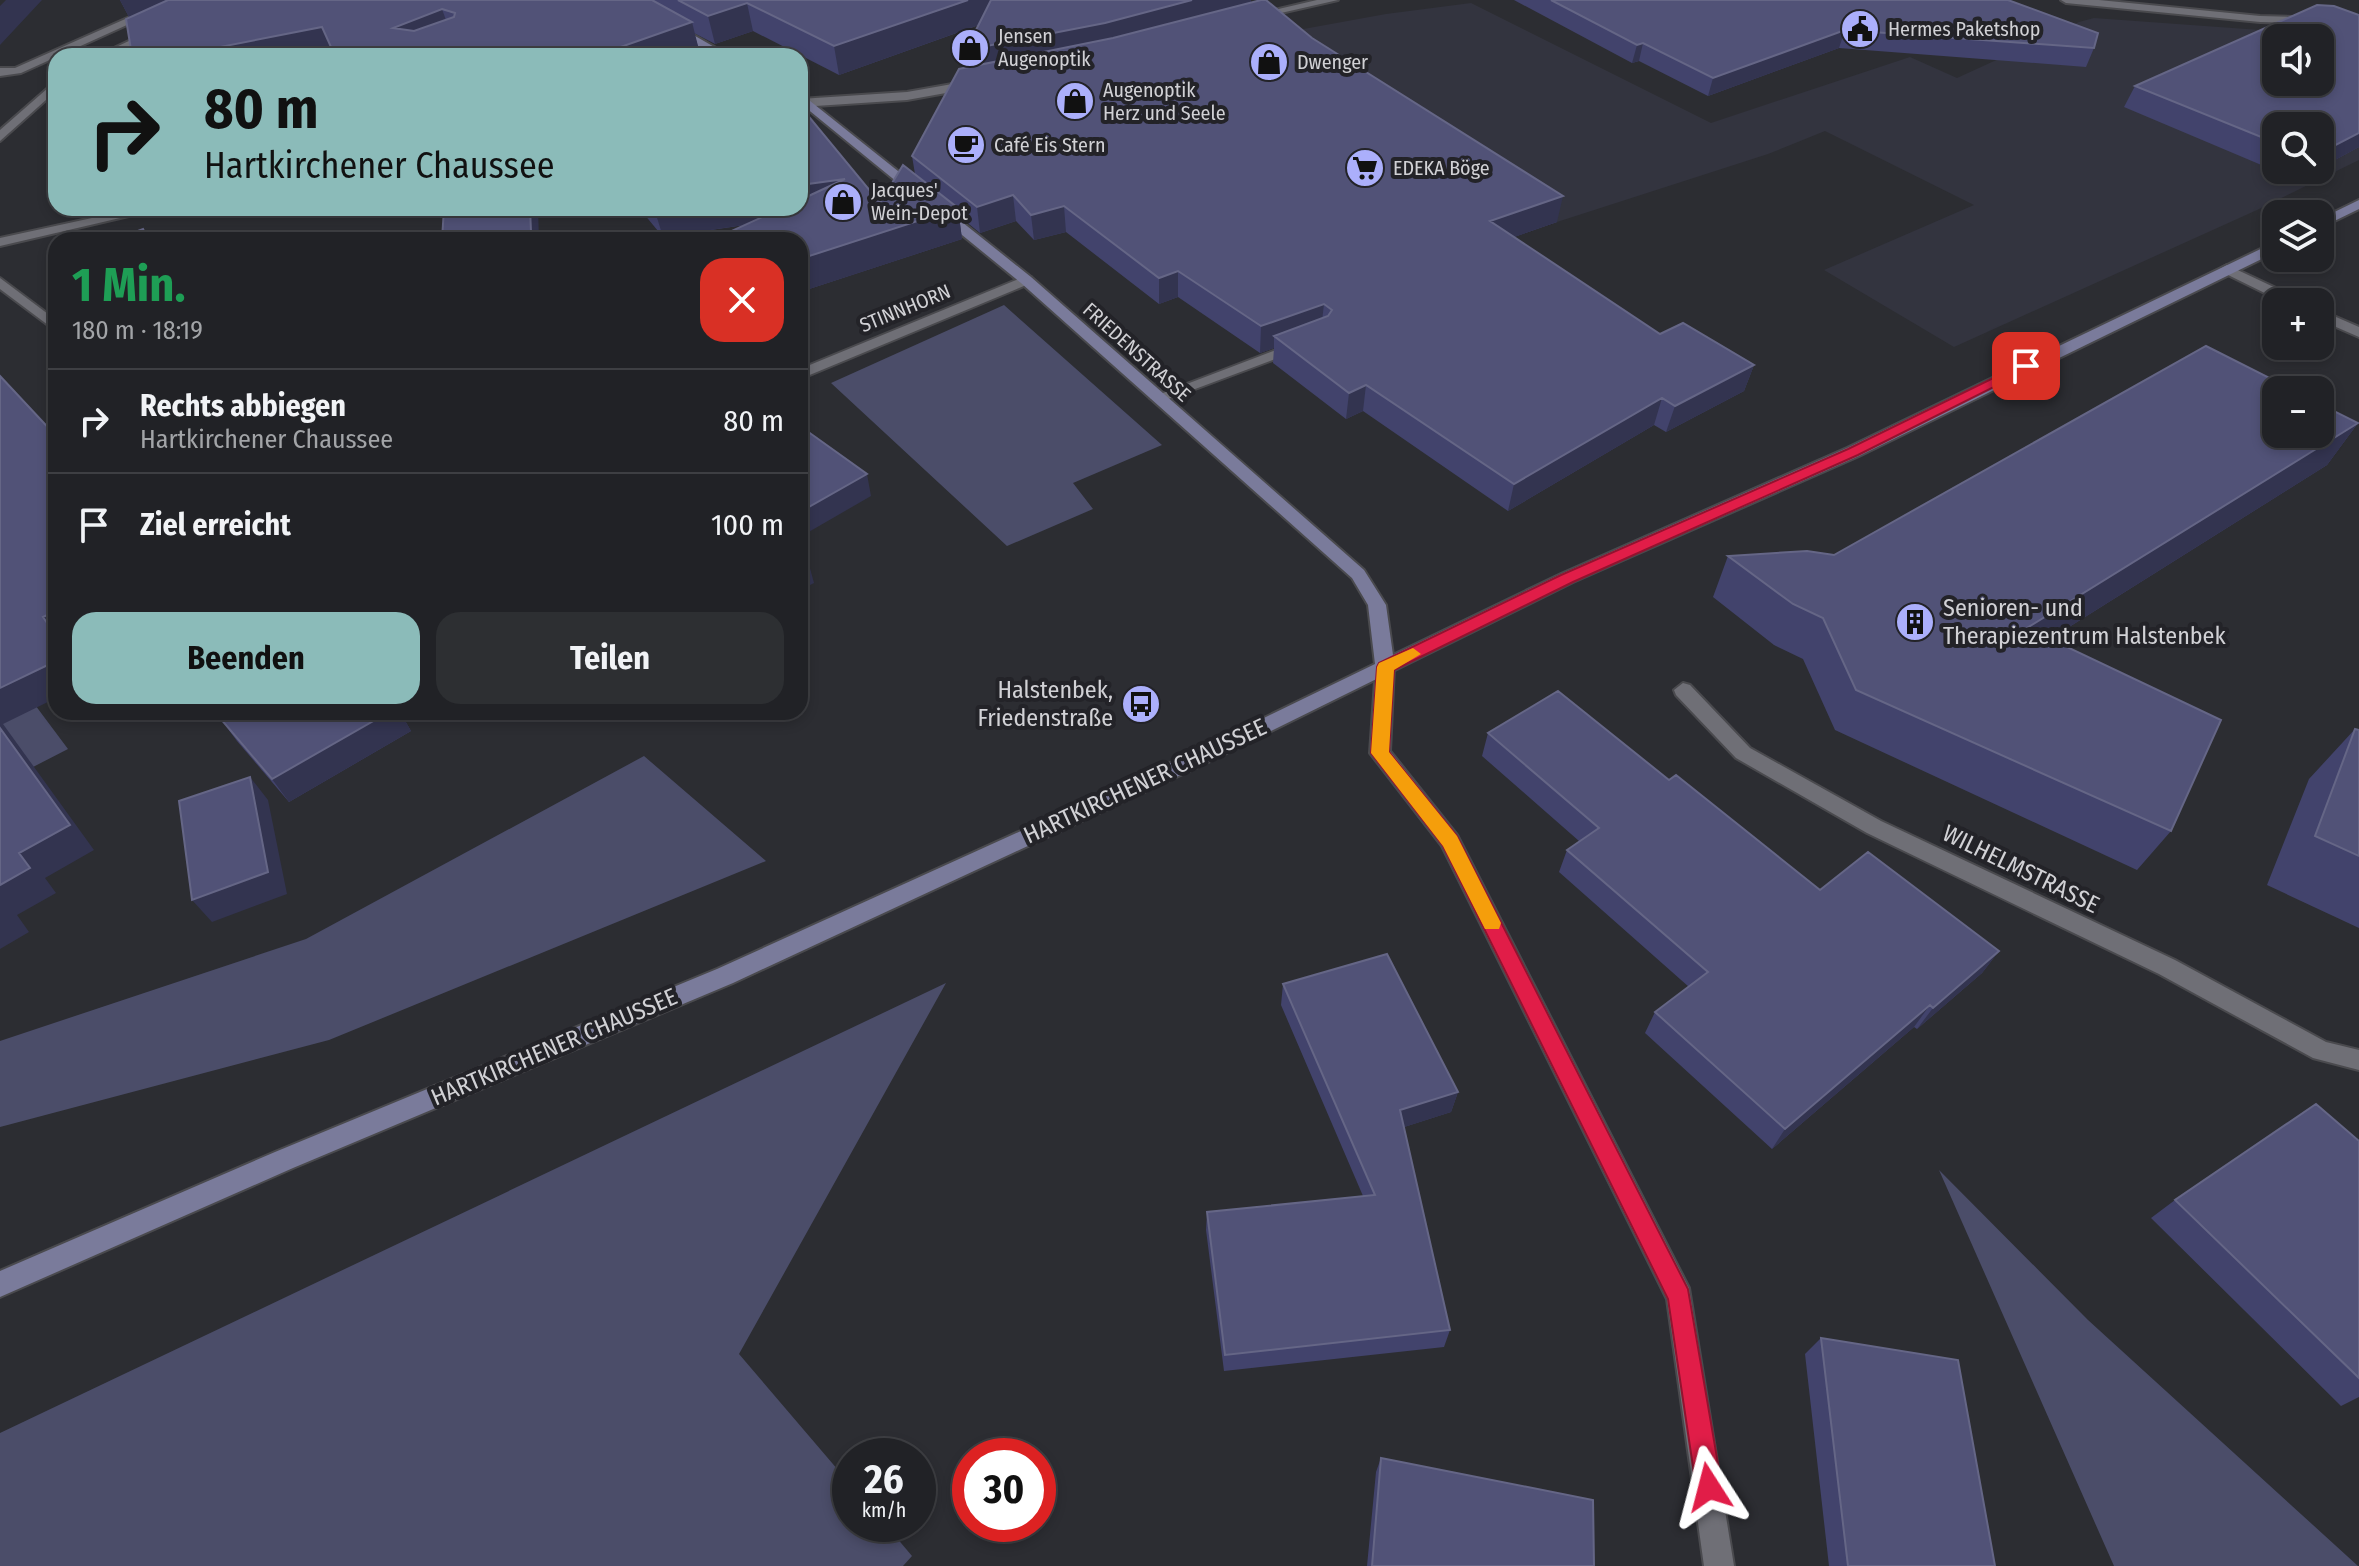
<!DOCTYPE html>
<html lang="de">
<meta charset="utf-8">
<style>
body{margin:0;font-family:"Fira Sans Condensed",sans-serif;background:#2d2f32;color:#f1f3f6;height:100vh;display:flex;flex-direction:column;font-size:30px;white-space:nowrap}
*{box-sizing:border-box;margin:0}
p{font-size:26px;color:#a2a4a7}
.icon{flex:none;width:44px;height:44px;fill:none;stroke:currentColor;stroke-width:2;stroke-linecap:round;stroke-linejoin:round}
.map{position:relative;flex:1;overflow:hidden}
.panel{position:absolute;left:48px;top:232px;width:760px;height:488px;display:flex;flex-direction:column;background:#212226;border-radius:24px;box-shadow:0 4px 12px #0003,0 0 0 2px #3e3f43}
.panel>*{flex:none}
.top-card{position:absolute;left:48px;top:48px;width:760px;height:168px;border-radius:24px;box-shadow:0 4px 12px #0003,0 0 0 2px #3e3f43;background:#8bbbb9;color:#111;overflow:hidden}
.controls{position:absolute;left:2262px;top:24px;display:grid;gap:16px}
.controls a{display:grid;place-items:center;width:72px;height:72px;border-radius:16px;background:#212226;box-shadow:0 4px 12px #0003,0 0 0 2px #3e3f43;font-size:40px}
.speed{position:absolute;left:832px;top:1438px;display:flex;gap:16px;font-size:40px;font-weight:700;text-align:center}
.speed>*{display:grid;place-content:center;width:104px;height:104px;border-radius:50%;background:#212226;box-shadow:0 4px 12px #0003,0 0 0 2px #3e3f43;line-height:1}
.speed small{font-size:20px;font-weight:400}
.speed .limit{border:12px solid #d22;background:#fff;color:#111}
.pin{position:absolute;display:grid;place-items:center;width:68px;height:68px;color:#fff;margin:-34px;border-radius:16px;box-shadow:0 4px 12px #0006}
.me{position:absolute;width:88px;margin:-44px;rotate:351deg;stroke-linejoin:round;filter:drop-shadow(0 0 6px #0008)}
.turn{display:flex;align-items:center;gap:28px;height:168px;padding:0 24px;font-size:36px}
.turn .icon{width:104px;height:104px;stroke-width:2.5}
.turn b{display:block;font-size:56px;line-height:68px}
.round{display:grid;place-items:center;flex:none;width:84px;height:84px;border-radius:24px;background:#2d2f32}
.head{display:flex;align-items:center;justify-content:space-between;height:136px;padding:0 24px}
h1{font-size:48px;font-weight:700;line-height:60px;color:#1e9e55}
.cta{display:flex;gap:16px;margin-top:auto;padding:16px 24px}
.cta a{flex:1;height:92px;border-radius:24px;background:#8bbbb9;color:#111;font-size:32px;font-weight:700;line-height:92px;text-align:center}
.cta a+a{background:#2d2f32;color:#f1f3f6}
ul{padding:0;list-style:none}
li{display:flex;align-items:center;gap:24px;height:104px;padding:0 24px;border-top:2px solid #3e3f43}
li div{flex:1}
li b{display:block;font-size:30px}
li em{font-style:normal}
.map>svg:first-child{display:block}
.built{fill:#33343f;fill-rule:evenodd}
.green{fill:#4b4d69}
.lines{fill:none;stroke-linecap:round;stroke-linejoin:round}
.lane-casing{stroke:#4a4a4e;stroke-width:4}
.street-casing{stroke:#4a4a4e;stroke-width:4}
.secondary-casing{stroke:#4a4a4e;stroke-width:4}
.lane{fill:#6f6f76;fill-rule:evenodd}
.street{fill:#6f6f76;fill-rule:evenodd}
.secondary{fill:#7a7b9b;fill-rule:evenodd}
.wall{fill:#42436c}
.shaded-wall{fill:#333450}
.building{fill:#515277;stroke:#656686;stroke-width:2;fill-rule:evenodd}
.route{fill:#e11d48;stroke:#92132f;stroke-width:2}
.slow{fill:#f59e0b}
.labels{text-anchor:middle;stroke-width:8;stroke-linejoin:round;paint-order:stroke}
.far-poi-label{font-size:20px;fill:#d1d1d5;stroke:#232328;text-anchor:start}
.far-street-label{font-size:20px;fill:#d1d1d5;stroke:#232328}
.poi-label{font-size:24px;fill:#d1d1d5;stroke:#232328;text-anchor:start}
.street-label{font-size:24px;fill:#d1d1d5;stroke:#232328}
</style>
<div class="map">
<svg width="2359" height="1566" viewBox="0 0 2359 1566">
<rect width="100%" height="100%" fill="#2c2d32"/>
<path class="built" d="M 1471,3 L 1711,123 L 1910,57 L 1957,78 L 2079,22 L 2094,18 L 2359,37 L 2359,160 L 2257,210 L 1954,347 L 1824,270 L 1974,205 L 1825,131 L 1768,154 L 1557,222 L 1399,277 L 1298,30 L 1386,14 ZM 2276,38 L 2320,38 L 2320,82 L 2276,82 ZM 2276,126 L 2320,126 L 2320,170 L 2276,170 Z"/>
<path class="green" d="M 1004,305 L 1162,445 L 1073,483 L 1093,509 L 1007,546 L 831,383 Z
M 0,658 L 68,749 L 0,784 Z
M 644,756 L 766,861 L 329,1040 L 0,1127 L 0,1041 L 306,939 Z
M 946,983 L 739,1354 L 850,1484 L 850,1524 L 885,1524 L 912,1556 L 903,1566 L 0,1566 L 0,1433 Z
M 1939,1170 L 2088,1320 L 2358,1566 L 2114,1566 Z"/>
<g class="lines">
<defs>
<path id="lane" d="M 168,0 L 182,0 L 21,73 L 0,76 L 0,68 L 15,68 Z
M 1297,342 L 1304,346 L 1302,349 L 1163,401 L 1158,403 L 1150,398 Z"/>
<path id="street" d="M 1317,0 L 1338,0 L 1255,19 L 1249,16 Z
M 2061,0 L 2099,0 L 2260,16 L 2359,19 L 2359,25 L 2260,22 L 2066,3 Z
M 150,31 L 160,33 L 112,56 L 97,56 Z
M 975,80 L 981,84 L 979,87 L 907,100 L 800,107 L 800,99 L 907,92 Z
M 56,81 L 56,91 L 0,141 L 0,130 Z
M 138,208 L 163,208 L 0,246 L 0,238 Z
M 2227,265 L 2299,299 L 2301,302 L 2283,302 L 2222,272 L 2220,269 Z
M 1026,276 L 1031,277 L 1031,283 L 800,379 L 800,369 Z
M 0,278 L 56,320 L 56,331 L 0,289 Z
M 2320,310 L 2359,327 L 2359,337 L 2320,320 Z
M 1385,660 L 1394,667 L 1390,751 L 1457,835 L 1689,1288 L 1734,1566 L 1704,1566 L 1667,1299 L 1442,846 L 1370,753 L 1376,667 Z
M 1683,683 L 1690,685 L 1750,748 L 1881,821 L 2175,960 L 2326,1042 L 2359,1050 L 2359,1070 L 2313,1058 L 2159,974 L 1867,833 L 1736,758 L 1676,695 L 1674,690 Z"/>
<path id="secondary" d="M 668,25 L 676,25 L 730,56 L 716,56 L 668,29 Z
M 800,93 L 1031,277 L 1364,570 L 1386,605 L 1393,655 L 1561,574 L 1847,448 L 2271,244 L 2276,243 L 2276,252 L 1859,456 L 1573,582 L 1202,765 L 733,983 L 293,1168 L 0,1297 L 0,1271 L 275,1152 L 717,969 L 1188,755 L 1375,664 L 1368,605 L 1352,578 L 1021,283 L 800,103 Z
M 2359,200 L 2359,209 L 2320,228 L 2320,219 Z"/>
</defs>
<use href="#lane" class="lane-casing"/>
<use href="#street" class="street-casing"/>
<use href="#secondary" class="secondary-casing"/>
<use href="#lane" class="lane"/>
<use href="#street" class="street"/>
<use href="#secondary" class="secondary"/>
</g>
<path class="wall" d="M 120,0 L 1251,0 L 1251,3 L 1312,38 L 1557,222 L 1514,237 L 1660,334 L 1754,365 L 1744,391 L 1666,432 L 1654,425 L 1508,511 L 1363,411 L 1346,419 L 1273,363 L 1274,348 L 1260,353 L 1178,297 L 1159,304 L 1066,232 L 1034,240 L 1016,221 L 980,233 L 959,216 L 962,239 L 800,292 L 800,240 L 745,225 L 663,237 L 639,208 L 800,208 L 880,203 L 915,174 L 912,156 L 968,68 L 979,25 L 839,75 L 753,31 L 715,44 L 694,33 L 699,50 L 682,56 L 132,56 L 129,17 Z
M 1514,0 L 2008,0 L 2094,48 L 2086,67 L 1839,48 L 1708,96 L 1639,61 L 1632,63 Z
M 2359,15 L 2359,147 L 2320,168 L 2320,126 L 2276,126 L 2276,170 L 2316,170 L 2297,180 L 2124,107 L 2135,86 Z
M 2358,423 L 2327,465 L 2050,639 L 2171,831 L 2137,870 L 1835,730 L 1803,659 L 1774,645 L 1713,597 L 1728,556 L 1834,555 Z
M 231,712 L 400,712 L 411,731 L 289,802 L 237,741 L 220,718 Z
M 2355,729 L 2359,730 L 2359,928 L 2267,885 L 2309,779 Z
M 1488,733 L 1669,780 L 1820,890 L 1999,951 L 1982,973 L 1917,1029 L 1914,1027 L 1772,1149 L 1645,1033 L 1655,1012 L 1689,987 L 1559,872 L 1567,850 L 1579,841 L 1482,756 Z
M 1283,984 L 1458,1092 L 1451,1112 L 1404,1127 L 1450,1330 L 1444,1347 L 1224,1371 L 1206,1230 L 1207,1212 L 1363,1196 L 1281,1005 Z
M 2359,1141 L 2359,1397 L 2341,1406 L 2151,1218 L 2175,1200 Z
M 1821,1338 L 1995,1566 L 1829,1566 L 1805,1354 Z
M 1381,1458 L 1594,1566 L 1367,1566 L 1376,1472 Z"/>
<path class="shaded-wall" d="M 6,0 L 42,0 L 0,45 L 0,6 Z
M 120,0 L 213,0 L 138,34 Z
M 968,0 L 997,0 L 998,18 L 839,75 L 834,46 Z
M 1192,0 L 1251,0 L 1251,11 L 969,78 L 966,50 Z
M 747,3 L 753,31 L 715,44 L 708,16 Z
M 442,9 L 452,37 L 393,28 Z
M 692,22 L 699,50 L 682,56 L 595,56 Z
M 322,27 L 335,55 L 189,56 L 189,53 Z
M 1845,30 L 1839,48 L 1708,96 L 1713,78 Z
M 1643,43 L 1639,61 L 1632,63 L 1637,45 Z
M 2359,133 L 2359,147 L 2320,168 L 2320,153 Z
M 2303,170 L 2316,170 L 2297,180 Z
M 845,179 L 850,209 L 663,237 L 654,208 L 800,208 L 800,185 Z
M 1013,195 L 1016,221 L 980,233 L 977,207 Z
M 1563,196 L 1557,222 L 1486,247 L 1490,221 Z
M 1064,206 L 1066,232 L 1034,240 L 1031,215 Z
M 530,208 L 538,208 L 539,240 L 477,240 Z
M 958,208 L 962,239 L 800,292 L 800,259 Z
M 1178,271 L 1178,297 L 1159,304 L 1159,278 Z
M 1324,304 L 1321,330 L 1274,336 L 1274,348 L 1260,353 L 1261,326 Z
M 1754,365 L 1744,391 L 1666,432 L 1675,406 Z
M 1366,385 L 1363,411 L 1346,419 L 1349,393 Z
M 1662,398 L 1654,425 L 1508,511 L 1514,484 Z
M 2358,423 L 2327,465 L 2002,669 L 2027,628 Z
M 867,474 L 871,496 L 800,537 L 800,512 Z
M 808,561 L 814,583 L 800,590 L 800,565 Z
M 56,611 L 56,636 L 43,617 Z
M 56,661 L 56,698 L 3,724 L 94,850 L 45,878 L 56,893 L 17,915 L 29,932 L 0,949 L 0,885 L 19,853 L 0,728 L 0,688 Z
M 389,712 L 400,712 L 411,731 L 289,802 L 272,779 Z
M 250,777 L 268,800 L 287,894 L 212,922 L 192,900 Z
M 1999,951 L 1982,973 L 1917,1029 L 1933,1008 Z
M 1930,1005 L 1914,1027 L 1772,1149 L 1785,1129 Z
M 1458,1092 L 1451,1112 L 1395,1130 L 1400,1110 Z"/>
<path class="building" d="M 168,0 L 652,0 L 692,22 L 595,56 L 335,56 L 322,27 L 189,53 L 189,56 L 132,56 L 126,19 ZM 442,9 L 455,13 L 454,17 L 414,31 L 393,28 Z
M 678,0 L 968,0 L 834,46 L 747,3 L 708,16 Z
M 991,0 L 1192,0 L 1105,23 L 966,50 Z
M 1261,0 L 1266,0 L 1312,38 L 1563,196 L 1490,221 L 1660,334 L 1683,323 L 1754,365 L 1675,406 L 1662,398 L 1514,484 L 1366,385 L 1349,393 L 1274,336 L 1328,316 L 1332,310 L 1324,304 L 1261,326 L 1178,271 L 1159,278 L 1064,206 L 1031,215 L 1013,195 L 977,207 L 912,156 L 959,69 L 1113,38 Z
M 1551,0 L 2008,0 L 2098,33 L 2094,48 L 1845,30 L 1713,78 L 1643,43 L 1637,45 Z
M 2317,5 L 2334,6 L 2359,15 L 2359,133 L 2320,153 L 2320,126 L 2276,126 L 2276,143 L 2135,86 ZM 2276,38 L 2320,38 L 2320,82 L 2276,82 Z
M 800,107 L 801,107 L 880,203 L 903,165 L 958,208 L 800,259 L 800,240 L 712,240 L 782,208 L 800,208 L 800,200 L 845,179 L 800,185 Z
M 444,208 L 530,208 L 531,232 L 477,240 L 442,240 Z
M 143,229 L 148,240 L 114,240 Z
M 2206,346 L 2293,390 L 2276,390 L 2276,434 L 2320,434 L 2320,404 L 2358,423 L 2027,628 L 2221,720 L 2171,831 L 1856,690 L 1823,618 L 1793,604 L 1728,556 L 1807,551 L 1834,555 Z
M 0,376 L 56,436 L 56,611 L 43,617 L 56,636 L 56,661 L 0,688 Z
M 800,426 L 867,474 L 800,512 Z
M 800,553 L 808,561 L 800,565 Z
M 1558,691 L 1669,780 L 1676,775 L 1820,890 L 1868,852 L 1999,951 L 1933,1008 L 1930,1005 L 1785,1129 L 1655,1012 L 1708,972 L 1567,850 L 1599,828 L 1488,733 Z
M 231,712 L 389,712 L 272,779 L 220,718 Z
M 0,728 L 70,825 L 19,853 L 30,868 L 0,885 Z
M 2355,729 L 2359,730 L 2359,856 L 2315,836 Z
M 250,777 L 268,872 L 192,900 L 179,801 Z
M 1387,954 L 1458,1092 L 1400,1110 L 1450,1330 L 1225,1355 L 1207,1212 L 1375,1195 L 1283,984 Z
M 2316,1104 L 2359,1141 L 2359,1378 L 2175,1200 Z
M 1821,1338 L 1958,1360 L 1995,1566 L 1848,1566 Z
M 1381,1458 L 1593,1500 L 1594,1566 L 1372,1566 Z"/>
<path class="route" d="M 2026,362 L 2030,363 L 2030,369 L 1858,455 L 1573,582 L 1394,670 L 1389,752 L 1457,836 L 1688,1289 L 1722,1487 L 1718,1496 L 1709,1500 L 1700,1496 L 1696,1487 L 1668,1299 L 1443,846 L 1371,753 L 1377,667 L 1379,663 L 1561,575 L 1848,449 Z"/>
<path class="slow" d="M 1413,648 L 1421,654 L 1394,670 L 1389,752 L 1457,836 L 1501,923 L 1499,929 L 1485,929 L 1443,846 L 1371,753 L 1377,667 L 1379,663 Z"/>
<defs>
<symbol id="civic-disc" viewBox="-11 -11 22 22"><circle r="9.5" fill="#abaffb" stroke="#232328"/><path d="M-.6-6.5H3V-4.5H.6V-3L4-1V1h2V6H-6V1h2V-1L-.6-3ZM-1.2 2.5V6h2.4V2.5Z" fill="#111"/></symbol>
<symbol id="shop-disc" viewBox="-11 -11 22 22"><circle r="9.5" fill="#abaffb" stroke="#232328"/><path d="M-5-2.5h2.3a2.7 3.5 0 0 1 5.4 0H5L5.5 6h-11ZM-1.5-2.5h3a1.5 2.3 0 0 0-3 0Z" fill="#111"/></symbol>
<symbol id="cafe-disc" viewBox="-11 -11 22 22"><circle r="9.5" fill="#abaffb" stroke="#232328"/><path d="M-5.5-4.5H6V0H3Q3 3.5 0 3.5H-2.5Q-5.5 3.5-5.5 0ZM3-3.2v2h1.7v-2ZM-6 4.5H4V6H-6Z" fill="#111"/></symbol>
<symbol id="supermarket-disc" viewBox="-11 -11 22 22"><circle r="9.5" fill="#abaffb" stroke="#232328"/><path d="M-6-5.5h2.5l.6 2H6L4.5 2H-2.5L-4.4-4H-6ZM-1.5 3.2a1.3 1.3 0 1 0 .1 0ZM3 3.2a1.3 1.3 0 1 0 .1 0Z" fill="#111"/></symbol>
<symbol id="building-disc" viewBox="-11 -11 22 22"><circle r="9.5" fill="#abaffb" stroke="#232328"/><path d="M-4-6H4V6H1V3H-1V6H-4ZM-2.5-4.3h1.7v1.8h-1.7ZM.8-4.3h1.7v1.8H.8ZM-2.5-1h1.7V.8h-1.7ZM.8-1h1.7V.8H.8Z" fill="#111"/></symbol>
<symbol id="bus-disc" viewBox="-11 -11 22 22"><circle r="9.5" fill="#abaffb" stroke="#232328"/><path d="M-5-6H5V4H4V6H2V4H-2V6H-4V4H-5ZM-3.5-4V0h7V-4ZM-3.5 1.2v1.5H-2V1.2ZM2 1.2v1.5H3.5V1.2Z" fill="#111"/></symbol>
</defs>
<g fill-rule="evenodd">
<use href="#civic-disc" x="1838" y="7" width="44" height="44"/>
<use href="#shop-disc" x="948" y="26" width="44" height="44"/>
<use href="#shop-disc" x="1247" y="40" width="44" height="44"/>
<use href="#shop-disc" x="1053" y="79" width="44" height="44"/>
<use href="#cafe-disc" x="944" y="123" width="44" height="44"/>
<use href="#supermarket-disc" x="1343" y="146" width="44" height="44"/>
<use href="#shop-disc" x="821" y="180" width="44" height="44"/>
<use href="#building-disc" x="1893" y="600" width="44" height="44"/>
<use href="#bus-disc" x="1119" y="682" width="44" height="44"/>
</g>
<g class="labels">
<g class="far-poi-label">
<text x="1888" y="36">Hermes Paketshop</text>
<text x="998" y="43">Jensen<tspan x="998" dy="23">Augenoptik</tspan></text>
<text x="1297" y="69">Dwenger</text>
<text x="1103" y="97">Augenoptik<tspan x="1103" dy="23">Herz und Seele</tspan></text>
<text x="994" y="152">Café Eis Stern</text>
<text x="1393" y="175">EDEKA Böge</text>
<text x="871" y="197">Jacques'<tspan x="871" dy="23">Wein-Depot</tspan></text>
</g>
<g class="far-street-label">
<text transform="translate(905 308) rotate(-22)" y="7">STINNHORN</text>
<text transform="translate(1137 352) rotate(42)" y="7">FRIEDENSTRASSE</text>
</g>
<g class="poi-label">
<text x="1943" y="616">Senioren- und<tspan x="1943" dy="28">Therapiezentrum Halstenbek</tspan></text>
<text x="1113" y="698" text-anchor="end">Halstenbek,<tspan x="1113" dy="28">Friedenstraße</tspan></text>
</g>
<g class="street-label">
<text transform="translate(1145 781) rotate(-25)" y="8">HARTKIRCHENER CHAUSSEE</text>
<text transform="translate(2021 869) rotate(26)" y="8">WILHELMSTRASSE</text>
<text transform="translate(554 1047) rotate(-23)" y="8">HARTKIRCHENER CHAUSSEE</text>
</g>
</g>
</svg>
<div class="controls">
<a><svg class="icon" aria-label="sound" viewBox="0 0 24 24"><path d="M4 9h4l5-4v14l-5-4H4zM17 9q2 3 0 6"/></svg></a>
<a><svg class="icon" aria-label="search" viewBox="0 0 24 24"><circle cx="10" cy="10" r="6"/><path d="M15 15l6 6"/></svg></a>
<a><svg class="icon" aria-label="layers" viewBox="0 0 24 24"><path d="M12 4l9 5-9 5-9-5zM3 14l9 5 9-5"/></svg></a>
<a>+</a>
<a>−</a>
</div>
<div class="speed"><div>26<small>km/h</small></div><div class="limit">30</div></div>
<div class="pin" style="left:2026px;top:366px;background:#d93025"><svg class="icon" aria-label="arrive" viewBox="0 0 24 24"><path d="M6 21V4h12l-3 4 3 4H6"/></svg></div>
<svg class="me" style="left:1709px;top:1487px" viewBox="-20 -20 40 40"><path d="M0-17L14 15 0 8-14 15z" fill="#e11d48" stroke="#fff" stroke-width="4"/></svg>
<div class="top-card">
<div class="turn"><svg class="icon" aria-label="right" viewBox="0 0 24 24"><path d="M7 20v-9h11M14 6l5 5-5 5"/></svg><div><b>80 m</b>Hartkirchener Chaussee</div></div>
</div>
<section class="panel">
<div class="head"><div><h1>1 Min.</h1><p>180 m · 18:19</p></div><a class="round" style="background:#d93025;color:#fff"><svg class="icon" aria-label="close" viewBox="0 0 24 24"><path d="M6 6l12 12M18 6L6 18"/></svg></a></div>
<ul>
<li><svg class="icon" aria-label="right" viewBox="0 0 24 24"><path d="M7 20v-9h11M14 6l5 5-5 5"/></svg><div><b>Rechts abbiegen</b><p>Hartkirchener Chaussee</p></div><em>80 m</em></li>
<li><svg class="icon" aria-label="arrive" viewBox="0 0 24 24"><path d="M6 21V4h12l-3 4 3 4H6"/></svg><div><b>Ziel erreicht</b></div><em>100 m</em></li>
</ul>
<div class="cta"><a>Beenden</a><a>Teilen</a></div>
</section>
</div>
